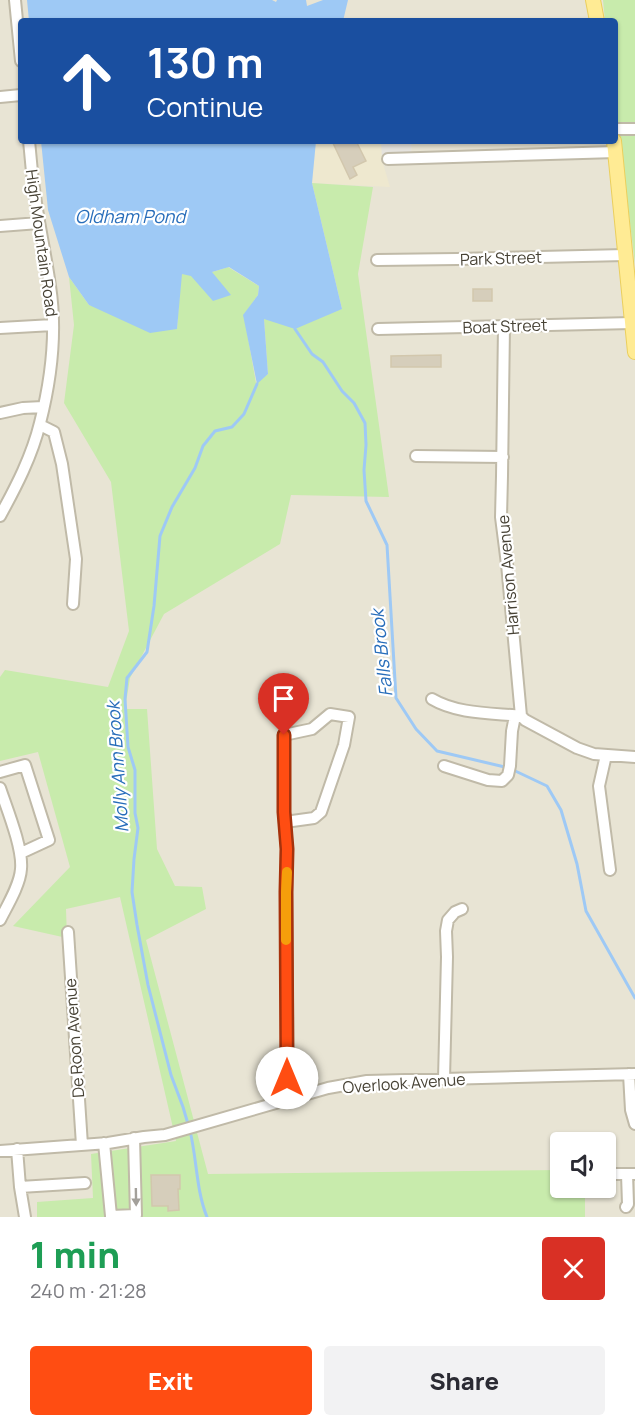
<!DOCTYPE html>
<meta charset="utf-8">
<style>
body{margin:0;font-family:Manrope,sans-serif;background:#f2f2f3;color:#2b2b33;height:100vh;display:flex;flex-direction:column;font-size:22px;white-space:nowrap}
*{box-sizing:border-box;margin:0}
p{font-size:20px;color:#7c7c81}
.icon{flex:none;width:33px;height:33px;fill:none;stroke:currentColor;stroke-width:2;stroke-linecap:round;stroke-linejoin:round}
.map{position:relative;height:1217px;overflow:hidden}
.side{display:flex;flex-direction:column;background:#fff;flex:1}
.side>*{flex:none}
.banner{position:absolute;left:18px;top:18px;width:600px;height:126px;border-radius:6px;box-shadow:0 2px 4px #0004;background:#1a4fa0;color:#fff;overflow:hidden}
.fabs{position:absolute;left:550px;top:1132px;display:grid;gap:12px}
.fabs a{display:grid;place-items:center;width:66px;height:66px;border-radius:6px;background:#fff;box-shadow:0 2px 4px #0004;font-size:30px}
.pin{position:absolute;display:grid;place-items:center;width:51px;height:51px;color:#fff;margin:-62px -26px;border-radius:50% 50% 50% 0;rotate:-45deg;box-shadow:0 0 6px #0007}
.pin .icon{rotate:45deg}
.me{position:absolute;width:66px;margin:-33px;rotate:0deg;stroke-linejoin:round;filter:drop-shadow(0 0 4px #0008)}
.turn{display:flex;align-items:center;gap:21px;height:126px;padding:0 30px;font-size:27px}
.turn .icon{width:78px;height:78px;stroke-width:2.5}
.turn b{display:block;font-size:42px;line-height:51px}
.round{display:grid;place-items:center;flex:none;width:63px;height:63px;border-radius:6px;background:#f2f2f3}
.summary{display:flex;align-items:center;justify-content:space-between;height:102px;padding:0 30px}
h1{font-size:36px;font-weight:800;line-height:45px;color:#1e9e55}
.primary-button{display:flex;gap:12px;margin-top:auto;padding:12px 30px}
.primary-button a{flex:1;height:69px;border-radius:6px;background:#ff4d12;color:#fff;font-size:24px;font-weight:800;line-height:69px;text-align:center}
.primary-button a+a{background:#f2f2f3;color:#2b2b33}
.map>svg:first-child{display:block}
.residential{fill:#e8e4d4;fill-rule:evenodd}
.education{fill:#eee8cf}
.green{fill:#c8ebac}
.parking{fill:#e5e3de}
.water{fill:#9ec9f5}
.lines{fill:none;stroke-linecap:round;stroke-linejoin:round}
.stream{stroke:#9ec9f5;stroke-width:3}
.building{fill:#d6cebb;stroke:#d2c7ad;stroke-width:1.5}
.minor-casing{stroke:#c0baa8;stroke-width:14}
.major-casing{stroke:#ebcf5d;stroke-width:16}
.minor{stroke:#fff;stroke-width:10}
.major{stroke:#ffeb94;stroke-width:14}
.oneway{fill:#a3a09a}
.route-casing{stroke:#a6320c;stroke-width:15}
.route{stroke:#ff4d12;stroke-width:10}
.slow{stroke:#f59e0b;stroke-width:10}
.labels{text-anchor:middle;stroke-width:4.5;stroke-linejoin:round;paint-order:stroke}
.street-label{font-size:16px;fill:#474235;stroke:#fff}
.water-label{font-size:18px;font-style:italic;fill:#276dba;stroke:#fff}
</style>
<div class="map">
<svg width="635" height="1217" viewBox="0 0 635 1217">
<rect width="100%" height="100%" fill="#f4f1e6"/>
<path class="residential" d="M 0,0 L 635,0 L 635,1217 L 0,1217 ZM 21,21 L 615,21 L 615,141 L 21,141 ZM 561,1143 L 606,1143 L 606,1188 L 561,1188 Z"/>
<path class="education" d="M 316,141 L 411,141 L 412,158 L 382,160 L 390,187 L 312,183 Z"/>
<path class="green" d="M 603,0 L 635,0 L 635,264 L 615,100 L 615,21 L 605,21 Z
M 312,183 L 373,187 L 358,274 L 389,497 L 291,495 L 280,544 L 164,614 L 130,678 L 125,709 L 147,709 L 157,849 L 175,886 L 202,887 L 206,909 L 146,940 L 208,1174 L 561,1170 L 561,1188 L 585,1188 L 585,1217 L 37,1217 L 37,1202 L 93,1198 L 91,1154 L 176,1141 L 120,897 L 66,909 L 67,938 L 13,926 L 70,867 L 38,752 L 0,761 L 0,677 L 5,670 L 108,687 L 129,631 L 111,482 L 64,403 L 74,325 L 69,277 L 89,305 L 177,329 L 181,273 C 197,278 213,272 228,267 L 259,286 L 258,295 L 244,315 L 256,383 L 268,374 L 264,319 L 342,309 Z"/>
<path class="parking" d="M 381,141 L 411,141 L 412,158 L 382,159 Z"/>
<path class="water" d="M 27,0 L 272,0 L 276,2 L 277,0 L 306,0 L 307,6 L 323,0 L 348,0 L 343,21 L 29,21 Z
M 41,141 L 316,141 L 312,183 L 342,309 L 295,329 L 264,319 L 268,374 L 257,384 L 243,315 L 258,295 L 259,286 L 229,267 L 212,272 L 231,295 L 213,301 L 191,276 L 182,274 L 177,329 L 150,333 L 89,305 L 69,277 L 48,210 Z"/>
<g class="lines">
<path class="stream" d="M 295,329 L 312,354 L 323,362 L 342,391 L 354,403 L 365,423 L 366,445 L 364,470 L 366,501 L 387,545 L 396,698 L 416,729 L 437,751 L 509,768 L 547,786 L 561,810 L 577,864 L 586,911 L 635,998
M 188,1124 L 183,1107 L 171,1075 L 148,985 L 137,925 L 132,892 L 134,859 L 138,828 L 135,813 L 135,770 L 128,747 L 125,699 L 127,678 L 147,652 L 154,606 L 160,536 L 172,507 L 195,468 L 203,446 L 215,431 L 232,427 L 244,414 L 257,384
M 190,1131 C 197,1159 196,1190 207,1217"/>
</g>
<path class="building" d="M 332,141 L 356,141 L 366,161 L 353,167 L 357,175 L 350,179 Z
M 473,289 L 492,289 L 492,301 L 473,301 Z
M 441,355 L 441,367 L 391,367 L 391,356 Z
M 151,1175 L 180,1175 L 180,1189 L 178,1189 L 179,1210 L 168,1211 L 168,1206 L 152,1206 Z"/>
<g class="lines">
<defs>
<path id="minor" d="M 15,0 L 21,61
M 0,97 L 21,95
M 615,129 L 635,129
M 388,159 L 616,152
M 0,226 L 39,223
M 377,260 L 457,259 L 625,255
M 504,326 L 502,476 L 501,517 L 507,564 L 521,716
M 0,328 L 53,325
M 378,329 L 632,323
M 0,413 L 23,408 L 43,407
M 40,425 L 54,432 L 62,464 L 76,559 L 73,604
M 416,456 L 503,457
M 0,516 C 16,487 32,456 40,423 C 51,380 57,331 50,286 C 46,256 39,226 35,196 C 32,178 31,159 29,141
M 432,699 C 457,714 492,713 521,716 L 525,720 L 577,748 L 594,754 L 635,757
M 606,755 L 599,786 L 610,870
M 444,766 L 488,780 L 502,781 L 508,775 L 510,766 L 512,731 L 515,716
M 0,772 L 25,765 L 49,840 L 21,853
M 0,788 C 7,809 23,848 21,869 C 20,885 7,906 0,920
M 285,822 L 314,818 L 321,812 L 344,745 L 349,717 L 330,714 L 312,729 L 284,735 L 284,812 L 287,849 L 286,892 L 288,1100
M 68,932 L 82,1145
M 629,1074 L 631,1110 L 635,1124
M 444,1079 L 447,957 L 446,931 L 448,920 L 455,912 L 462,909
M 104,1143 L 111,1216 L 136,1215 L 134,1138
M 17,1149 L 20,1187 L 25,1217
M 0,1151 L 108,1143 L 144,1137 L 165,1135 L 328,1088 L 367,1081 L 635,1074
M 606,1174 L 635,1174
M 20,1187 L 85,1183
M 626,1207 L 628,1204 L 627,1174"/>
<path id="major" d="M 593,0 L 597,21
M 614,141 L 635,352"/>
</defs>
<use href="#minor" class="minor-casing"/>
<use href="#major" class="major-casing"/>
<use href="#minor" class="minor"/>
<use href="#major" class="major"/>
</g>
<defs><path id="oneway-solid" d="M-6-.8H1V-3.2L6.5 0L1 3.2V.8H-6Z" transform="scale(1.5)"/></defs>
<use class="oneway" href="#oneway-solid" transform="translate(136 1197) rotate(89)"/>
<g class="lines">
<defs>
<path id="route" d="M 284,735 L 284,812 L 287,849 L 286,892 L 287,1078"/>
</defs>
<use href="#route" class="route-casing"/>
<use href="#route" class="route"/>
<path class="slow" d="M 286,940 L 286,892 L 287,872"/>
</g>
<g class="labels">
<g class="street-label">
<text transform="translate(42 243) rotate(82)" y="6">High Mountain Road</text>
<text transform="translate(501 258) rotate(-2)" y="6">Park Street</text>
<text transform="translate(505 326) rotate(-2)" y="6">Boat Street</text>
<text transform="translate(508 575) rotate(-95)" y="6">Harrison Avenue</text>
<text transform="translate(74 1038) rotate(-94)" y="6">De Roon Avenue</text>
<text transform="translate(404 1083) rotate(-4)" y="6">Overlook Avenue</text>
</g>
<g class="water-label">
<text x="130" y="223">Oldham Pond</text>
<text transform="translate(382 653) rotate(-96)" y="6">Falls Brook</text>
<text transform="translate(118 767) rotate(-94)" y="6">Molly Ann Brook</text>
</g>
</g>
</svg>
<div class="fabs">
<a><svg class="icon" aria-label="sound" viewBox="0 0 24 24"><path d="M4 9h4l5-4v14l-5-4H4zM17 9q2 3 0 6"/></svg></a>
</div>
<div class="pin" style="left:284px;top:735px;background:#d93025"><svg class="icon" aria-label="arrive" viewBox="0 0 24 24"><path d="M6 21V4h12l-3 4 3 4H6"/></svg></div>
<svg class="me" style="left:287px;top:1078px" viewBox="-20 -20 40 40"><circle r="19" fill="#fff"/><path d="M0-13L10 11 0 6-10 11z" fill="#ff4d12"/></svg>
<div class="banner">
<div class="turn"><svg class="icon" aria-label="ahead" viewBox="0 0 24 24"><path d="M12 20V5M6 11l6-6 6 6"/></svg><div><b>130 m</b>Continue</div></div>
</div>
</div>
<section class="side">
<div class="summary"><div><h1>1 min</h1><p>240 m · 21:28</p></div><a class="round" style="background:#d93025;color:#fff"><svg class="icon" aria-label="close" viewBox="0 0 24 24"><path d="M6 6l12 12M18 6L6 18"/></svg></a></div>
<div class="primary-button"><a>Exit</a><a>Share</a></div>
</section>
